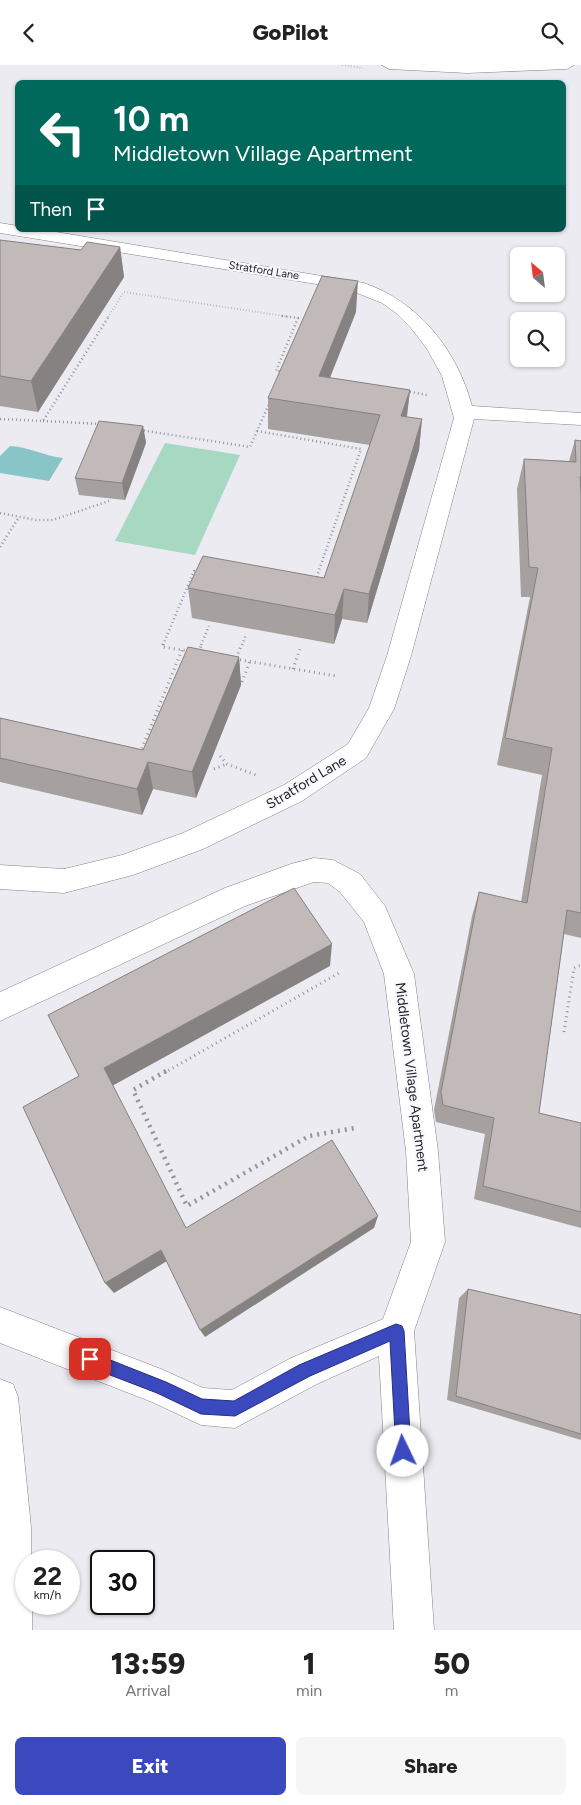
<!DOCTYPE html>
<style>
body{margin:0;font-family:Figtree,sans-serif;background:#f6f6f6;color:#222;height:100vh;display:flex;flex-direction:column;font-size:19px;white-space:nowrap}
*{box-sizing:border-box;margin:0}
p{font-size:16px;color:#767676}
.icon{flex:none;width:28px;height:28px;fill:none;stroke:currentColor;stroke-width:2;stroke-linecap:round;stroke-linejoin:round}
.map{position:relative;height:1565px;overflow:hidden}
.sheet{display:flex;flex-direction:column;background:#fff;flex:1}
.sheet>*{flex:none}
.banner{position:absolute;left:15px;top:15px;width:551px;height:152px;border-radius:8px;box-shadow:0 1px 4px #0004;background:#00695c;color:#fff;overflow:hidden}
.needle{width:32px;rotate:332deg}
.controls{position:absolute;left:510px;top:182px;display:grid;gap:10px}
.controls a{display:grid;place-items:center;width:55px;height:55px;border-radius:8px;background:#fff;box-shadow:0 1px 4px #0004;font-size:25px}
.speed{position:absolute;left:15px;top:1485px;display:flex;gap:10px;font-size:25px;font-weight:700;text-align:center}
.speed>*{display:grid;place-content:center;width:65px;height:65px;border-radius:50%;background:#fff;box-shadow:0 1px 4px #0004;line-height:1}
.speed small{font-size:12px;font-weight:400}
.speed .limit{border:2px solid #111;border-radius:8px;background:#fff;color:#111}
.pin{position:absolute;display:grid;place-items:center;width:42px;height:42px;color:#fff;margin:-21px;border-radius:10px;box-shadow:0 2px 8px #0006}
.me{position:absolute;width:55px;margin:-28px;rotate:357deg;stroke-linejoin:round;filter:drop-shadow(0 0 4px #0008)}
.turn{display:flex;align-items:center;gap:18px;height:105px;padding:0 15px;font-size:22px}
.turn .icon{width:65px;height:65px;stroke-width:2.5}
.turn b{display:block;font-size:35px;line-height:42px}
.then{display:flex;align-items:center;height:48px;padding:0 15px;background:#0003;gap:10px;font-size:19px}
.eta{display:flex;justify-content:space-evenly;align-items:center;height:85px;text-align:center}
.eta b{font-size:30px;font-weight:800;line-height:35px}
.cta{display:flex;gap:10px;margin-top:auto;padding:10px 15px}
.cta a{flex:1;height:58px;border-radius:8px;background:#3a49bd;color:#fff;font-size:20px;font-weight:800;line-height:58px;text-align:center}
.cta a+a{background:#f6f6f6;color:#222}
header{display:flex;justify-content:space-between;align-items:center;height:65px;padding:0 15px;background:#fff;font-size:22px;font-weight:800}
.map>svg:first-child{display:block}
.green{fill:#a7d8c1}
.water{fill:#89c5c6}
.lines{fill:none;stroke-linecap:round;stroke-linejoin:round}
.street-casing{stroke:#838389;stroke-width:1}
.path-far3{stroke:#949499;stroke-width:2;stroke-dasharray:0.5 2.5;stroke-linecap:butt}
.path-far2{stroke:#949499;stroke-width:2.5;stroke-dasharray:1 3;stroke-linecap:butt}
.path-far1{stroke:#949499;stroke-width:3;stroke-dasharray:1 4;stroke-linecap:butt}
.path{stroke:#949499;stroke-width:4.5;stroke-dasharray:2 5;stroke-linecap:butt}
.street{fill:#fff;fill-rule:evenodd}
.wall{fill:#a6a09f}
.shaded-wall{fill:#878282}
.building{fill:#c1bab9;stroke:#878282}
.route{fill:#3a49bd;stroke:#262f7b}
.labels{text-anchor:middle;stroke-width:4;stroke-linejoin:round;paint-order:stroke}
.far-street-label{font-size:11px;fill:#1f1f21;stroke:#f8f8fe}
.street-label{font-size:14px;fill:#1f1f21;stroke:#f8f8fe}
</style>
<header><svg class="icon" aria-label="back" viewBox="0 0 24 24"><path d="M15 5l-7 7 7 7"/></svg>GoPilot<svg class="icon" aria-label="search" viewBox="0 0 24 24"><circle cx="10" cy="10" r="6"/><path d="M15 15l6 6"/></svg></header>
<div class="map">
<svg width="581" height="1565" viewBox="0 0 581 1565">
<rect width="100%" height="100%" fill="#ebebf1"/>
<path class="green" d="M 165,378 L 240,390 L 195,490 L 115,476 Z"/>
<path class="water" d="M 10,381 C 30,382 44,391 63,393 L 49,416 L 0,408 L 0,391 Z"/>
<g class="lines">
<defs>
<path id="street" d="M 382,0 L 574,0 L 567,4 L 467,8 L 389,4 Z
M 0,158 L 18,161 L 18,165 L 44,165 L 364,218 C 419,237 457,285 472,341 L 581,348 L 581,360 L 474,354 L 411,591 L 394,644 L 366,693 L 302,736 L 203,784 L 133,810 L 64,828 L 0,824 L 0,800 L 64,804 L 122,790 L 183,768 L 284,720 L 348,679 L 369,643 L 387,591 L 454,353 L 442,311 L 427,284 L 411,263 L 396,248 L 382,238 L 347,224 L 0,168 Z
M 314,793 L 333,795 L 360,809 L 385,841 L 414,909 L 438,1086 L 445,1177 L 414,1266 L 434,1565 L 394,1565 L 379,1291 L 317,1319 L 235,1363 L 201,1360 L 152,1337 L 0,1278 L 0,1242 L 161,1304 L 203,1323 L 232,1325 L 291,1293 L 383,1254 L 411,1177 L 406,1086 L 384,909 L 364,857 L 340,827 L 328,818 L 314,817 L 245,841 L 0,956 L 0,927 L 225,823 L 291,799 Z
M 0,1314 L 13,1319 L 18,1332 L 31,1462 L 31,1496 L 26,1496 L 26,1539 L 32,1539 L 32,1565 L 0,1565 Z"/>
</defs>
<use href="#street" class="street-casing"/>
<path class="path-far3" d="M 342,0 L 363,3
M 108,252 L 124,227 L 291,252"/>
<path class="path-far2" d="M 282,251 L 298,253 L 276,306 L 284,307
M 406,326 L 427,330
M 0,354 L 43,356 L 109,251
M 43,356 L 102,359
M 140,365 L 250,382 L 269,339
M 257,366 L 361,384 L 316,514
M 0,448 L 36,455 L 53,455 L 109,436
M 0,482 L 19,452
M 163,580 L 194,506 L 200,507
M 201,580 L 209,561
M 242,580 L 246,570"/>
<path class="path-far1" d="M 163,579 L 162,582 L 190,586
M 198,587 L 202,579
M 236,593 L 242,579
M 235,594 L 336,611
M 293,604 L 301,581
M 242,617 L 250,596
M 140,688 L 182,585
M 220,691 L 227,699 L 256,710
M 214,704 L 227,699
M 564,967 L 574,903 L 581,900
M 164,1008 L 339,908"/>
<path class="path" d="M 166,1006 L 133,1025 L 187,1141 L 309,1071 L 355,1063"/>
<use href="#street" class="street"/>
</g>
<path class="wall" d="M 0,175 L 81,185 L 120,182 L 124,212 L 38,347 L 0,341 Z
M 356,247 L 330,313 L 410,325 L 407,352 L 422,354 L 419,385 L 367,558 L 342,554 L 334,579 L 192,553 L 188,523 L 324,513 L 370,380 L 268,364 L 268,333 Z
M 143,361 L 146,378 L 125,435 L 79,430 L 75,413 Z
M 575,375 L 581,376 L 581,873 L 564,869 L 539,1048 L 581,1058 L 581,1163 L 474,1134 L 485,1069 L 436,1057 L 434,1045 L 472,851 L 479,827 L 521,837 L 542,710 L 497,700 L 530,532 L 521,532 L 517,424 L 524,394 L 569,396 Z
M 239,592 L 241,620 L 196,733 L 153,724 L 142,750 L 0,717 L 0,653 L 143,685 Z
M 468,1224 L 581,1250 L 581,1375 L 447,1335 L 459,1233 Z"/>
<path class="shaded-wall" d="M 120,182 L 124,212 L 38,347 L 31,316 Z
M 358,216 L 356,247 L 318,342 L 319,311 Z
M 410,325 L 406,356 L 401,351 Z
M 422,354 L 419,385 L 367,558 L 369,529 Z
M 143,361 L 146,378 L 125,435 L 122,418 Z
M 344,524 L 342,554 L 334,579 L 335,550 Z
M 239,592 L 241,620 L 196,733 L 192,707 Z
M 148,697 L 153,724 L 142,750 L 137,724 Z
M 332,879 L 330,901 L 112,1021 L 104,1003 Z
M 378,1151 L 374,1163 L 205,1272 L 200,1265 Z
M 161,1185 L 167,1196 L 114,1228 L 105,1218 Z"/>
<path class="building" d="M 0,175 L 81,185 L 87,177 L 120,182 L 31,316 L 0,311 Z
M 322,211 L 358,216 L 319,311 L 410,325 L 401,351 L 422,354 L 369,529 L 344,524 L 335,550 L 188,523 L 203,491 L 324,513 L 380,350 L 268,333 Z
M 99,356 L 143,361 L 122,418 L 75,413 Z
M 575,375 L 581,376 L 581,412 L 580,412 L 581,429 L 581,848 L 567,845 L 539,1048 L 581,1058 L 581,1147 L 483,1121 L 494,1053 L 443,1040 L 441,1027 L 479,827 L 527,838 L 552,683 L 505,673 L 538,503 L 529,502 L 524,394 L 576,397 Z
M 188,582 L 239,592 L 192,707 L 148,697 L 137,724 L 0,693 L 0,653 L 143,685 Z
M 294,823 L 332,879 L 104,1003 L 186,1163 L 332,1075 L 378,1151 L 200,1265 L 161,1185 L 105,1218 L 23,1042 L 79,1011 L 48,950 Z
M 468,1224 L 581,1250 L 581,1369 L 456,1331 Z"/>
<path class="route" d="M 396,1259 L 402,1261 L 404,1266 L 411,1386 L 409,1391 L 403,1393 L 398,1391 L 396,1386 L 390,1276 L 310,1311 L 235,1351 L 201,1349 L 157,1328 L 84,1300 L 82,1294 L 84,1289 L 90,1287 L 166,1317 L 202,1334 L 234,1336 L 299,1300 Z"/>
<g class="labels">
<g class="far-street-label">
<text transform="translate(264 205) rotate(9)" y="4">Stratford Lane</text>
</g>
<g class="street-label">
<text transform="translate(306 717) rotate(-31)" y="5">Stratford Lane</text>
<text transform="translate(412 1012) rotate(83)" y="5">Middletown Village Apartment</text>
</g>
</g>
</svg>
<div class="controls">
<a><svg class="needle" viewBox="-14 -14 28 28"><path d="M0-13l5 13h-10z" fill="#e53935"/><path d="M0 13l5-13h-10z" fill="#767676"/></svg></a>
<a><svg class="icon" aria-label="search" viewBox="0 0 24 24"><circle cx="10" cy="10" r="6"/><path d="M15 15l6 6"/></svg></a>
</div>
<div class="speed"><div>22<small>km/h</small></div><div class="limit">30</div></div>
<div class="pin" style="left:90px;top:1294px;background:#d93025"><svg class="icon" aria-label="arrive" viewBox="0 0 24 24"><path d="M6 21V4h12l-3 4 3 4H6"/></svg></div>
<svg class="me" style="left:403px;top:1386px" viewBox="-20 -20 40 40"><circle r="19" fill="#fff"/><path d="M0-13L10 11 0 6-10 11z" fill="#3a49bd"/></svg>
<div class="banner">
<div class="turn"><svg class="icon" aria-label="left" viewBox="0 0 24 24"><path d="M17 20v-9H6M10 6l-5 5 5 5"/></svg><div><b>10 m</b>Middletown Village Apartment</div></div>
<div class="then">Then<svg class="icon" aria-label="arrive" viewBox="0 0 24 24"><path d="M6 21V4h12l-3 4 3 4H6"/></svg></div>
</div>
</div>
<section class="sheet">
<div class="eta">
<div><b>13:59</b><p>Arrival</p></div>
<div><b>1</b><p>min</p></div>
<div><b>50</b><p>m</p></div>
</div>
<div class="cta"><a>Exit</a><a>Share</a></div>
</section>
